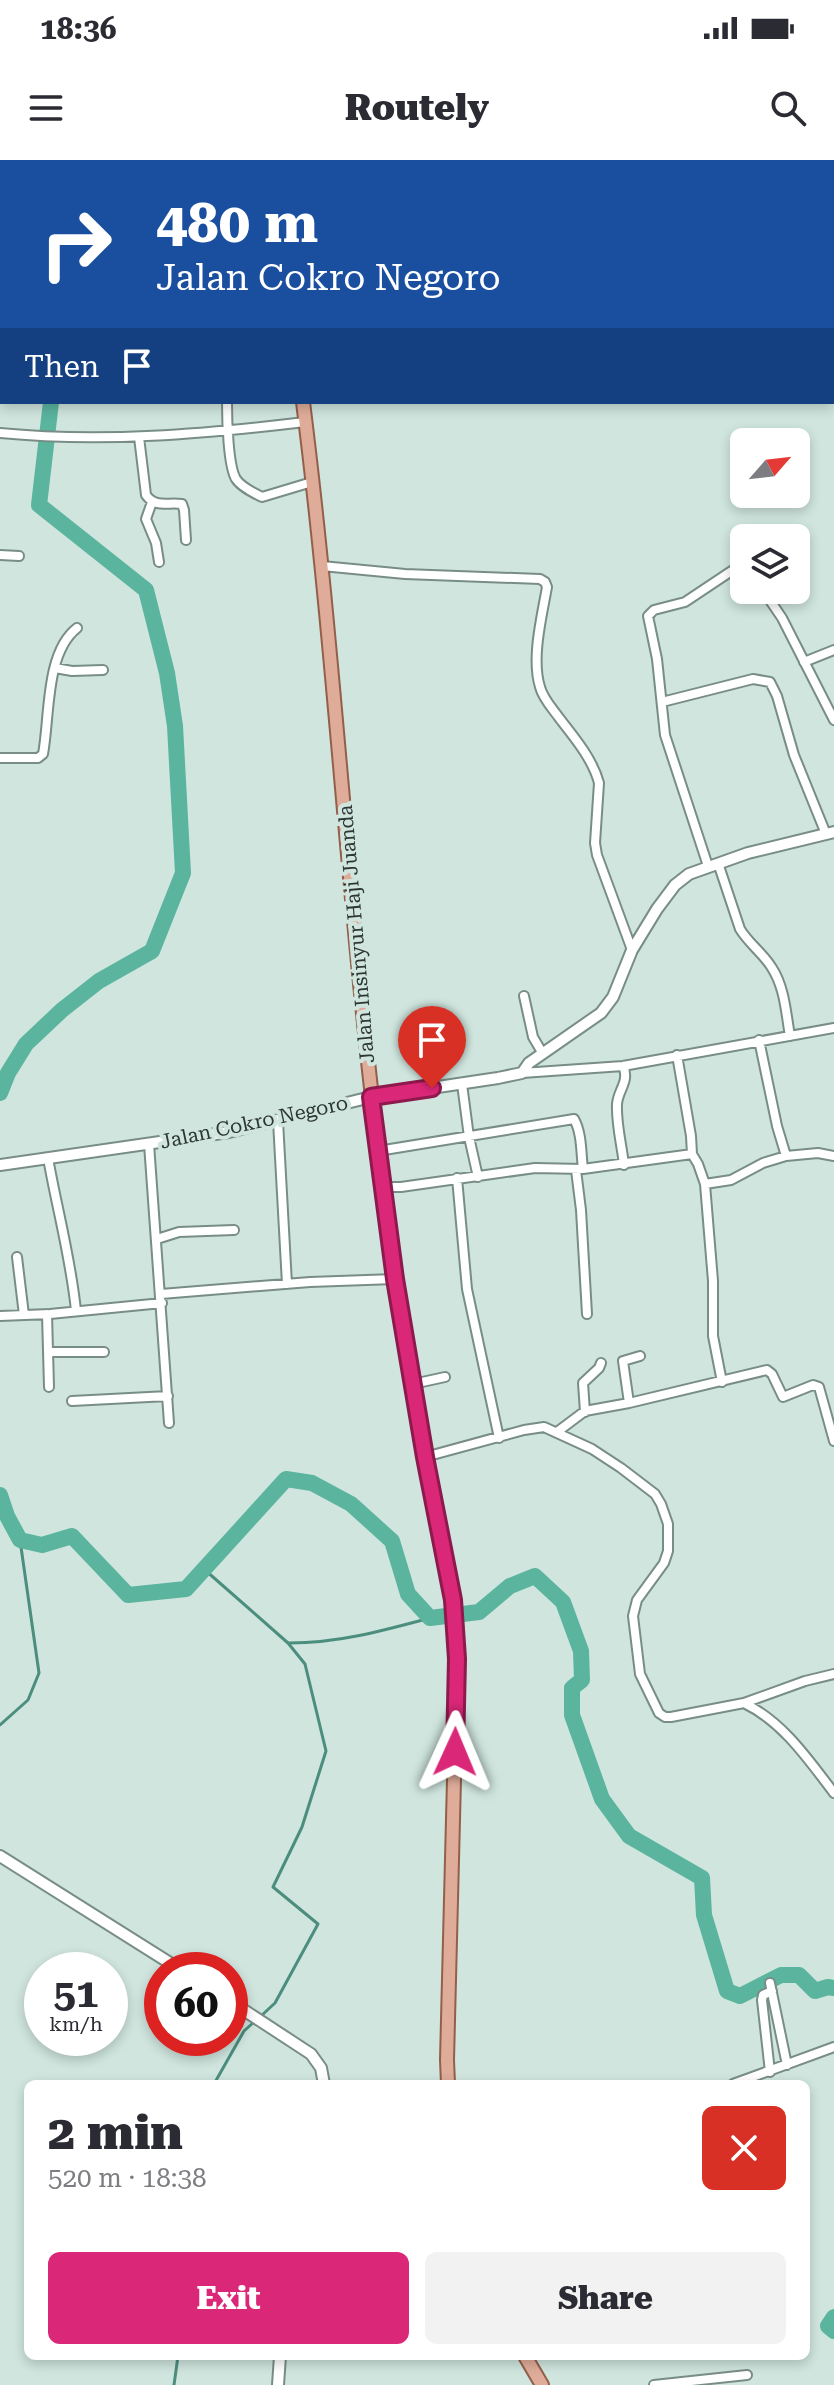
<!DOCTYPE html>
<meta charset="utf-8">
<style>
body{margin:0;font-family:"Roboto Serif",serif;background:#f2f2f3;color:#2b2b33;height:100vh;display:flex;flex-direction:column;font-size:30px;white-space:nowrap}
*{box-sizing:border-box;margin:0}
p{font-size:26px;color:#7c7c81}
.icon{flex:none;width:44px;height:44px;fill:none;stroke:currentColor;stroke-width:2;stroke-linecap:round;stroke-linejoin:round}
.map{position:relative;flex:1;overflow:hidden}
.panel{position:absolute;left:24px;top:1920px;width:786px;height:280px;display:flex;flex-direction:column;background:#fff;border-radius:12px;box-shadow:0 4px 12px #0003}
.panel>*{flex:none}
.guide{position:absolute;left:0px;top:0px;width:834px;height:244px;box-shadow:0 4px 12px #0003;background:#1a4fa0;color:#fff;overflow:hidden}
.needle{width:52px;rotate:62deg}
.fabs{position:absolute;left:730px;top:268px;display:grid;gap:16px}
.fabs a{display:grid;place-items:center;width:80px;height:80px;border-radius:12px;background:#fff;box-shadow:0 4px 12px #0003;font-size:40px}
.speed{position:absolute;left:24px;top:1792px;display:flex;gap:16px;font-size:40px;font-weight:700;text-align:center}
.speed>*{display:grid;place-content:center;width:104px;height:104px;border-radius:50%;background:#fff;box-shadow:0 4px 12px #0003;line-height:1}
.speed small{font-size:20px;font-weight:400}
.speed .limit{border:12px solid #d22;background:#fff;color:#111}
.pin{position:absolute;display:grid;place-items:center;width:68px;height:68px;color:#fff;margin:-82px -34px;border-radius:50% 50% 50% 0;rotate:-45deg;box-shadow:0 0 8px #0007}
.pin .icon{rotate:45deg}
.me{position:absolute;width:88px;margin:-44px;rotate:1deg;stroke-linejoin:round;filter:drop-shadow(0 0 6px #0008)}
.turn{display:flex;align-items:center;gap:28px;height:168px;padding:0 24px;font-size:36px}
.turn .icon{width:104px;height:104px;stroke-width:2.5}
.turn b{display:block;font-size:56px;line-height:68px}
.then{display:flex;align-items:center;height:76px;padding:0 24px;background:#0003;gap:16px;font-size:30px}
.round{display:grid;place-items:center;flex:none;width:84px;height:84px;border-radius:12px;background:#f2f2f3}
.summary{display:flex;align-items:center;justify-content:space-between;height:136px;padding:0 24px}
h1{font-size:48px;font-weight:800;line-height:60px}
.cta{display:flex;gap:16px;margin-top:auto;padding:16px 24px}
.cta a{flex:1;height:92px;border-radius:12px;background:#db2777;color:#fff;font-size:32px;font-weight:800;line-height:92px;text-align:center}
.cta a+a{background:#f2f2f3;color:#2b2b33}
.status{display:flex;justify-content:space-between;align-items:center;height:56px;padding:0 40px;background:#fff;direction:ltr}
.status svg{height:22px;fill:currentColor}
header{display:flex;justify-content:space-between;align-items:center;height:104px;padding:0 24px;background:#fff;font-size:36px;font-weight:800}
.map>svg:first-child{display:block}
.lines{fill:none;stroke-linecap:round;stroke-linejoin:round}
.stream{stroke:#4c8e7e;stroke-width:3}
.river{stroke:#5ab49e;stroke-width:16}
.minor-casing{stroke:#798d87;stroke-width:12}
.tertiary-casing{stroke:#798d87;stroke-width:14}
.primary-casing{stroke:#935f4a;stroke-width:16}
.minor{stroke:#fff;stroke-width:8}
.tertiary{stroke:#fff;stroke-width:10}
.primary{stroke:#dfac9a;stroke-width:12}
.route-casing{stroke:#8e194d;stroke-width:20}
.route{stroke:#db2777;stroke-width:14}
.labels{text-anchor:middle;stroke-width:8;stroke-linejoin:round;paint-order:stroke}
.street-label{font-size:20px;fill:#2d3633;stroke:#cfe5de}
</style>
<div class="status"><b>18:36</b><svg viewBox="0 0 49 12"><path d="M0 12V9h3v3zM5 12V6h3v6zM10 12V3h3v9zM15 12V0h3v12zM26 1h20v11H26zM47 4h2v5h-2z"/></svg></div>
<header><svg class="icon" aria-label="menu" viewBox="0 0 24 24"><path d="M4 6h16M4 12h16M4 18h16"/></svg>Routely<svg class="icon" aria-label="search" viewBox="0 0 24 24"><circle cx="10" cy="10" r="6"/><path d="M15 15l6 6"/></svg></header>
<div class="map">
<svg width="834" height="2225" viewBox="0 0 834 2225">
<rect width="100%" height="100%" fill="#cfe5de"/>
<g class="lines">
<path class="stream" d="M 205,1410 L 288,1483 L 305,1504 L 326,1591 L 302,1667 L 273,1727 L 318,1764 L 275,1843 L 261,1856
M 289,1483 C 338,1483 382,1471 430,1458
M 0,1565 L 28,1540 L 39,1513 L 20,1380
M 214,1924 L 244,1871 L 255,1861
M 174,2225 L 178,2196"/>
<path class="river" d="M 23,2 L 28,0
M 0,14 L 2,13
M 0,83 L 2,87
M 0,933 L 8,913 L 26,884 L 62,850 L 99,821 L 152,791 L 183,713 L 175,566 L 167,513 L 146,430 L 39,345 L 51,242
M 0,1335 L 7,1356 L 20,1380 L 42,1385 L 72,1376 L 128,1435 L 186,1429 L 286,1319 L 312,1323 L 351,1344 L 392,1381 L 408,1434 L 430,1458 L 479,1452 L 510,1426 L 535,1416 L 563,1442 L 581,1491 L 582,1520 L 572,1528 L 572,1555 L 602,1639 L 629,1676 L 702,1718 L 704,1755 L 727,1831 L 740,1836 L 781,1815 L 799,1815 L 815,1831 L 828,1827 L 834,1828
M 834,2157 L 828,2166 L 834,2171"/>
<defs>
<path id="minor" d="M 354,0 L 354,2
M 227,242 C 227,258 228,306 236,319 C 241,327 254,333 262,337 L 312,322
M 0,273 C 102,283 204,274 305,262
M 139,277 L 146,335 C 155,348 168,342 182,344 L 184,350 L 186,380
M 152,342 L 146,359 L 156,383 L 159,402
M 0,395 L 19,396
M 322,406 L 405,414 L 540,419 L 545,422 L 547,427 C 542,456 531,498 540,527 C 543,539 553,549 560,559 C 575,578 593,600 599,623 L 595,683 L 597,695 L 632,790
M 763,430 L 782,458 L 834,560
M 804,502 L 834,490
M 55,508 L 72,511 L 103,510
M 662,542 L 753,519 L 770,522 L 777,536 L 794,595 L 826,674
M 0,598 L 38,598 L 43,594 C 50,557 45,493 77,468
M 718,703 L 740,769 C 749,784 763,793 772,808 C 785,828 786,854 790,876
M 708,706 L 665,575 L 657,499 L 648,456 L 654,450 L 685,442 L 736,408 L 744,406
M 524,836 L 533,877 L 543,894
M 677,895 L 691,976 L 692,994 L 698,1004 L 705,1024 L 713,1121 L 713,1176 L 722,1222
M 623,906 C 630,921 618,930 617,944 C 616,964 622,986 624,1005
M 522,913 L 623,906 L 834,868
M 462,924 L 469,977 L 478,1017
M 278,961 L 287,1124
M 149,984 L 169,1263
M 378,991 L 574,959 C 582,973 581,993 583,1009
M 786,996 L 818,993 L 834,996
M 48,998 C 57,1049 71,1099 76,1151
M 576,1010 L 581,1050 L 587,1154
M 457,1018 L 467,1129 L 499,1278
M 705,1024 L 731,1020 L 763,1003 L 786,996 L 777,966 L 759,880
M 383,1027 L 401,1027 L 535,1008 L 583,1009 L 692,994
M 157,1079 L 179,1072 L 234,1070
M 17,1097 L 24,1155
M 161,1134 L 310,1122 L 395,1119
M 47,1154 L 49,1227
M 0,1156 L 50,1154 L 162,1143
M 48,1192 L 104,1192
M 413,1224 L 445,1217
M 72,1241 L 168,1236
M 629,1243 L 767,1210 L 772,1214 L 783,1237 L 813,1225 L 819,1227 L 834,1281
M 585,1252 L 583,1223 L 599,1208 L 601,1203
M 557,1272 L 585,1251 L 629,1243 L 623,1201 L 640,1196
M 425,1297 L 524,1270 L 544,1267 L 592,1289 L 621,1308 L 655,1334 L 661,1344 L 668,1364 L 668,1391 L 664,1403 L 637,1440 L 633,1456 L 640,1514 L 659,1553 L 665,1557 L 671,1557 L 744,1543 C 783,1562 808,1599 834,1633
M 744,1543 L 805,1521 L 834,1514
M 770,1823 L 787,1905
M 770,1912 L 762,1840 L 763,1835 L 772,1831
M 733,1924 L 834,1887
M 654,2225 L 747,2215"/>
<path id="tertiary" d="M 0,1005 L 229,972 L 371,937 L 498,918 L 522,913 L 529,903 L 601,853 L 613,837 L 632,790 L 657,749 L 675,725 L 689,714 L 748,693 L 834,672
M 0,1696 L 181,1810
M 230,1841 L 311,1894 L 321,1908 L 324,1924
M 278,2225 L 280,2196"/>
<path id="primary" d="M 271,0 L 271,2
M 303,242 C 336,503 349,767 383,1028 C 394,1118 409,1209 426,1298 C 438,1365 454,1431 457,1499 L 447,1900 L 448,1924
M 525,2196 L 542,2225"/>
</defs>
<use href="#minor" class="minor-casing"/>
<use href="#tertiary" class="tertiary-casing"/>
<use href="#primary" class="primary-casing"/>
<use href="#minor" class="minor"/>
<use href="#tertiary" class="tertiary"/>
<use href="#primary" class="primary"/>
</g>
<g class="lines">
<defs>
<path id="route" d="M 432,928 L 371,937 L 395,1119 L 425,1297 L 453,1440 L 457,1499 L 455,1592"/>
</defs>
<use href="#route" class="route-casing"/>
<use href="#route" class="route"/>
</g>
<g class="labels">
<g class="street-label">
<text transform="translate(356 774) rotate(-95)" y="7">Jalan Insinyur Haji Juanda</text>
<text transform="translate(254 962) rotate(-12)" y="7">Jalan Cokro Negoro</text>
</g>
</g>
</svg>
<div class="fabs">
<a><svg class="needle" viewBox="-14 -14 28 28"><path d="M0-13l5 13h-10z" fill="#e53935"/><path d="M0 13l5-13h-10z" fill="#7c7c81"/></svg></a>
<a><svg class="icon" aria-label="layers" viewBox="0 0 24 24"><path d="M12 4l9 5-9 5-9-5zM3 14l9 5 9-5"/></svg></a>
</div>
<div class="speed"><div>51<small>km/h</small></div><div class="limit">60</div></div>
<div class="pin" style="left:432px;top:928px;background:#d93025"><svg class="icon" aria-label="arrive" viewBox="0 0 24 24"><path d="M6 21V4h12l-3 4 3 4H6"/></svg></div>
<svg class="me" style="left:455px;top:1592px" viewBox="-20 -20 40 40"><path d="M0-17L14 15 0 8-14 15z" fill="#db2777" stroke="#fff" stroke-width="4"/></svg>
<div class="guide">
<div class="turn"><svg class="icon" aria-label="right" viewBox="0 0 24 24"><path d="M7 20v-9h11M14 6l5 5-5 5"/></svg><div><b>480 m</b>Jalan Cokro Negoro</div></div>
<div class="then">Then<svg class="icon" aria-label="arrive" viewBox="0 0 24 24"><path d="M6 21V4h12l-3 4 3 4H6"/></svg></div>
</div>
<section class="panel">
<div class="summary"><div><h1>2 min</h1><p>520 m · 18:38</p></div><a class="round" style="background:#d93025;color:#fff"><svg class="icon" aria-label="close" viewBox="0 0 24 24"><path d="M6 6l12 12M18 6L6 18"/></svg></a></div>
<div class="cta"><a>Exit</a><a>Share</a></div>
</section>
</div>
